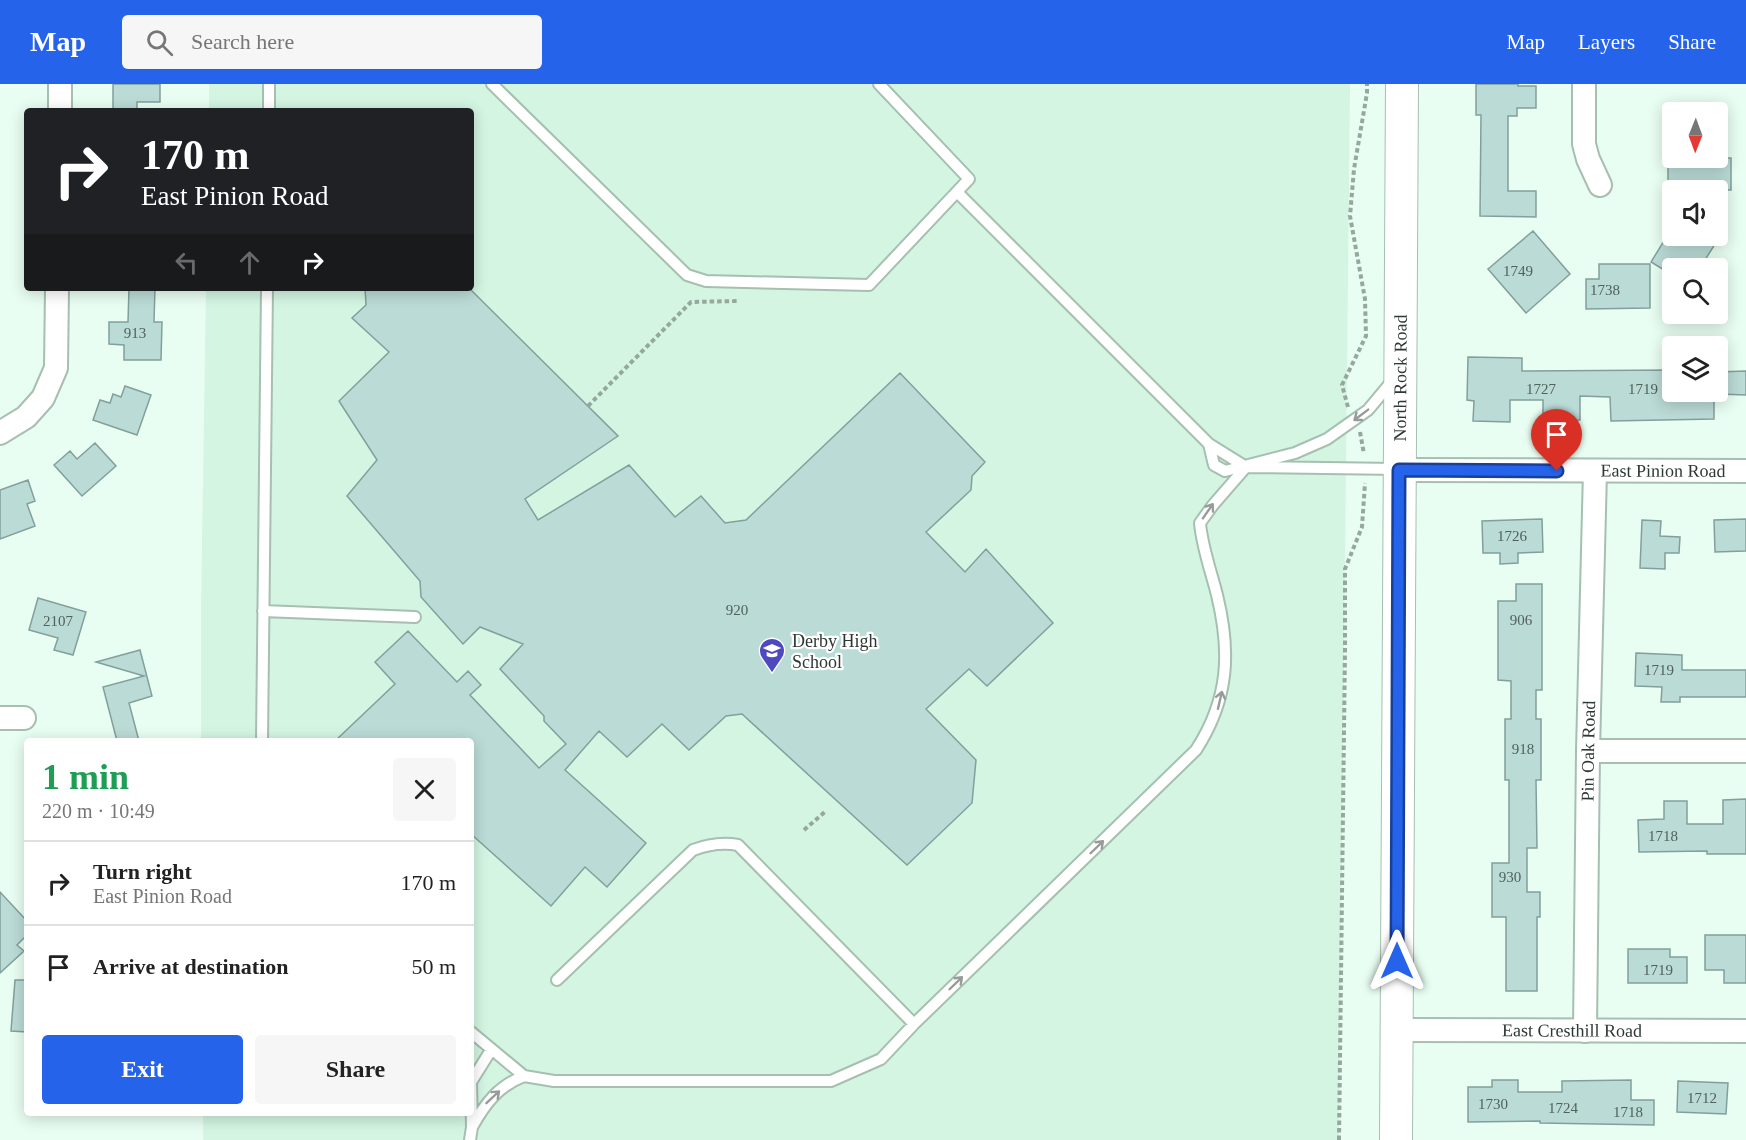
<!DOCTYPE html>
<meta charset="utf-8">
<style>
body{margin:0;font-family:"Times New Roman",serif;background:#f6f6f6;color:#222;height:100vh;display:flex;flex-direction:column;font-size:22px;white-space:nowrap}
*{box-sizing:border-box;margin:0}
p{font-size:20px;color:#767676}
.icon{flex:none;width:33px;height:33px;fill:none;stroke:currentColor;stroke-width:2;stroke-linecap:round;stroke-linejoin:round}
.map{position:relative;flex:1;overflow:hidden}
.details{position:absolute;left:24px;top:654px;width:450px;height:378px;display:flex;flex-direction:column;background:#fff;border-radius:6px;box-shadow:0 3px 15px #0003}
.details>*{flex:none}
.top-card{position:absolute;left:24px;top:24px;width:450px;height:183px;border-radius:6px;box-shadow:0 3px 15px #0003;background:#202124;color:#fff;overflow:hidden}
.needle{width:39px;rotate:181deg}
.fabs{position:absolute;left:1662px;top:18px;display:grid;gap:12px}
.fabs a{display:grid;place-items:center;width:66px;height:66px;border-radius:6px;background:#fff;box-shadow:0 3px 15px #0003;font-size:30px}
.pin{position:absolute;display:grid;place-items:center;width:51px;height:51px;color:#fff;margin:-62px -26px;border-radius:50% 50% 50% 0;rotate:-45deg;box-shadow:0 0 6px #0007}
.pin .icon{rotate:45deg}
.me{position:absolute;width:66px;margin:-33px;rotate:0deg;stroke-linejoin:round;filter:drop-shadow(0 0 4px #0008)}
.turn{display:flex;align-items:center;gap:21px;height:126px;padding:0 18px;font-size:27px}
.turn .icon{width:78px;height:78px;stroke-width:2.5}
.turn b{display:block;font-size:42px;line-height:51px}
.lanes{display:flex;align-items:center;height:57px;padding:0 18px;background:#0003;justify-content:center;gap:30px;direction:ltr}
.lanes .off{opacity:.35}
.round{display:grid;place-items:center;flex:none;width:63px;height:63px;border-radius:6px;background:#f6f6f6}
.headline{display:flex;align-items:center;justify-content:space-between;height:102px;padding:0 18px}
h1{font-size:36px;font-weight:800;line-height:45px;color:#1e9e55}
.cta{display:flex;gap:12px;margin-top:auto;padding:12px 18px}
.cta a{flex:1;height:69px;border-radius:6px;background:#2563eb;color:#fff;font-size:24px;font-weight:800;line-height:69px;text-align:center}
.cta a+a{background:#f6f6f6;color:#222}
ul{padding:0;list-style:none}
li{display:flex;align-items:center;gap:18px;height:84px;padding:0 18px;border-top:2px solid #e0e0e0}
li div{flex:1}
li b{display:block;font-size:22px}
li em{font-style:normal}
header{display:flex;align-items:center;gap:36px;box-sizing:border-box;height:84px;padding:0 30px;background:#2563eb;color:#fff}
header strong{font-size:28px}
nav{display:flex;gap:33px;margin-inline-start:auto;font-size:21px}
.search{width:420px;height:54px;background:#f6f6f6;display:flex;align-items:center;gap:15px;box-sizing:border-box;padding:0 21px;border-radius:6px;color:#767676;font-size:22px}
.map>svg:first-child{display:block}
.built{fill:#d3f5e2}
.building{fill:#bbdbd6;stroke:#81a09b;stroke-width:1.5}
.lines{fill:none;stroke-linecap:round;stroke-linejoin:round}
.service-casing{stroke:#a6bfb1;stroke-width:14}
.minor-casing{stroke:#a6bfb1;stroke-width:26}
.secondary-casing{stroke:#a6bfb1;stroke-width:34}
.path{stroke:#96a79e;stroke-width:4;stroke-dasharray:4.5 3;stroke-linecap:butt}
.service{stroke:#fff;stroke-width:10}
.minor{stroke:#fff;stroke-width:22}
.secondary{stroke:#fff;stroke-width:32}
.oneway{stroke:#969c99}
.route-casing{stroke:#184099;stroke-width:15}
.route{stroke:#2563eb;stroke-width:10}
.labels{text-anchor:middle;stroke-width:4.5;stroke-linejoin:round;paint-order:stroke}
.number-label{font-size:15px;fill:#51615c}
.street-label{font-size:18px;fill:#2e3833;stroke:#fff}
.poi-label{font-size:18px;fill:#2e3833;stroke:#fff;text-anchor:start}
</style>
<header>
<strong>Map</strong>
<div class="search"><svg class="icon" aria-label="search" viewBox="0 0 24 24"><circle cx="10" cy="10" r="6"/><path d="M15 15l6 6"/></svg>Search here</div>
<nav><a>Map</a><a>Layers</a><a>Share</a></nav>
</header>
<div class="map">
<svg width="1746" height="1056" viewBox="0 0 1746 1056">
<rect width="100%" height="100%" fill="#e9fef2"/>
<path class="built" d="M 209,0 L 1350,0 L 1339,1056 L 203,1056 L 203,1029 L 471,1029 L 471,657 L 201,657 L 201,523 L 206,204 L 471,204 L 471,27 L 209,27 Z"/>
<path class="building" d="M 113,0 L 160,0 L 160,18 L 137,18 L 137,27 L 113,27 Z
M 1476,0 L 1518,0 L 1518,2 L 1536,2 L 1536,24 L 1517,24 L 1517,32 L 1508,32 L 1508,107 L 1536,107 L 1536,133 L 1480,132 L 1481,31 L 1476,31 Z
M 1668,74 L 1731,74 L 1731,106 L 1694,106 L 1696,102 L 1668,102 Z
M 1533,147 L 1570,190 L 1526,229 L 1488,185 Z
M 1667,152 L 1720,152 L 1700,184 L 1672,184 L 1672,191 L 1651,178 Z
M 1599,180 L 1650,180 L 1650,224 L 1586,225 L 1586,195 L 1599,195 Z
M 129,204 L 155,204 L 154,238 L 162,238 L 161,276 L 124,276 L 124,261 L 109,260 L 109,238 L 128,238 Z
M 365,204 L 469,204 L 618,352 L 525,415 L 538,436 L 629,381 L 675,433 L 701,412 L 725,439 L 746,436 L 900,289 L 985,378 L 972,392 L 971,406 L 926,448 L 965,488 L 986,465 L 1053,539 L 987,602 L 969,585 L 926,625 L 976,676 L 972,719 L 907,781 L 742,630 L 726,632 L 689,666 L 662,640 L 627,673 L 599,647 L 565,686 L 646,759 L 607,803 L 585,783 L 551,822 L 471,750 L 471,657 L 335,657 L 395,600 L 375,578 L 408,547 L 457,598 L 468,587 L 481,601 L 470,611 L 539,684 L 566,660 L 544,637 L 544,632 L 500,585 L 523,560 L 480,543 L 463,560 L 421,513 L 420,497 L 347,412 L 377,376 L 339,317 L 389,268 L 352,234 L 366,221 Z
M 1468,273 L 1522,274 L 1522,287 L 1672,286 L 1672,308 L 1714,308 L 1714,335 L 1611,337 L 1610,313 L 1580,312 L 1580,336 L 1543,337 L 1543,316 L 1510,316 L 1510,338 L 1473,337 L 1474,317 L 1467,316 Z
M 1746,287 L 1746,311 L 1718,310 L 1718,288 Z
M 125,302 L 151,311 L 137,351 L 93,336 L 100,316 L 110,319 L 113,310 L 121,313 Z
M 95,359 L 116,382 L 82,412 L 54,381 L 70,367 L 77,375 Z
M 28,396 L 35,417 L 27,420 L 35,442 L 0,455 L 0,406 Z
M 1542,435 L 1543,468 L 1518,469 L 1518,479 L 1500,480 L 1500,469 L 1483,469 L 1482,437 Z
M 1746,435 L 1746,467 L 1715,468 L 1714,436 Z
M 1642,436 L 1661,437 L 1660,452 L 1680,453 L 1679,469 L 1665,469 L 1665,485 L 1640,484 Z
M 1516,500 L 1542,500 L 1542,606 L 1536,606 L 1536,635 L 1541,635 L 1541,696 L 1536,696 L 1537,764 L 1527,764 L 1527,808 L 1540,808 L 1540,833 L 1537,833 L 1537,907 L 1506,907 L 1506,833 L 1492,833 L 1492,779 L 1509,779 L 1509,696 L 1505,696 L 1505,635 L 1511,635 L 1511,597 L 1498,596 L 1498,517 L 1516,517 Z
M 38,514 L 86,528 L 73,571 L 54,566 L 58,554 L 29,546 Z
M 140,566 L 152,612 L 129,619 L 139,657 L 117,657 L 103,603 L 144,592 L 96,578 Z
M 1636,569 L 1682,571 L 1682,586 L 1746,586 L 1746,613 L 1680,613 L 1680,618 L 1661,618 L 1662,603 L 1635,602 Z
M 1746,715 L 1746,770 L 1707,770 L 1707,767 L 1639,768 L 1638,736 L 1664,735 L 1664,717 L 1687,717 L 1687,740 L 1723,740 L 1723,716 Z
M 0,808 L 27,837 L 27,851 L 17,861 L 24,867 L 0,889 Z
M 1705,851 L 1746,851 L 1746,899 L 1724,899 L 1724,886 L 1705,886 Z
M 1628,865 L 1670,865 L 1670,873 L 1687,873 L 1687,899 L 1628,899 Z
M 15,896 L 27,896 L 27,948 L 11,947 Z
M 1492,996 L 1518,996 L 1518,1008 L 1562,1008 L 1562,997 L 1631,996 L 1631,1016 L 1654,1016 L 1654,1041 L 1540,1039 L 1540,1037 L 1468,1038 L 1468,1003 L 1492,1003 Z
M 1678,997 L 1728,999 L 1726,1030 L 1677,1028 Z"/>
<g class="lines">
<defs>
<path id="service" d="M 492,0 L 687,191 L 706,197 L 869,201 L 969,95 L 879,0
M 269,27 L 269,0
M 957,108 L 1209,360 L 1246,383 L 1398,385
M 1209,360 L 1214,381 L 1225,387 L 1295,369 L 1327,355 L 1368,326 L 1393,296
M 263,527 L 415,533
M 262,657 L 267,204
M 557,896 L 693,766 C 709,760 722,758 738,761 L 914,940
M 471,948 L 524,992 L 554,997 L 831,997 L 881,975 L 914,940 L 1196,666 C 1229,615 1231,568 1217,511 C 1211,487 1202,463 1200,439 L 1213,421 L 1246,383
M 472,1043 C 485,1020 498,1002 524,992
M 470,1056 L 472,1043 L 471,998 L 491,966"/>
<g id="minor">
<path d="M 1584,0 L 1584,60 L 1588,75 L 1600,101"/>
<path d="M 60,27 L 60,0"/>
<path d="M 0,349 L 26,333 L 43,314 L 56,284 L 57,204"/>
<path id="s1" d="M 1399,386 L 1746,387"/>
<path d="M 0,634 L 24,634"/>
<path d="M 1588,667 L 1746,667"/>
<path id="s2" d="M 1396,946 L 1746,947"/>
<path id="s3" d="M 1585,947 L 1588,667 L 1595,387"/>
</g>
<g id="secondary">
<path id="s4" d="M 1396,1056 L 1402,0"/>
</g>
</defs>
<use href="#service" class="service-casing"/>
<use href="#minor" class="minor-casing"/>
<use href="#secondary" class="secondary-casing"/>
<path class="path" d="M 588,322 L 691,218 L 738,217
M 1348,323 L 1342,301 L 1366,252 L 1365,215 L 1350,132 L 1354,85 L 1367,9 L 1367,0
M 1360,348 L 1364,370
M 804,746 L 826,727
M 1339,1056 L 1345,565 L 1345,485 L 1362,443 L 1365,399"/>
<use href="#service" class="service"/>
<use href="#minor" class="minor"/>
<use href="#secondary" class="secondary"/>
</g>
<defs><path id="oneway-shaft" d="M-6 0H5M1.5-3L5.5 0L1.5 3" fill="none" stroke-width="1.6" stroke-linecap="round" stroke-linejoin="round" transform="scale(1.5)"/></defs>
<g class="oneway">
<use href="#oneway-shaft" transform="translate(1361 331) rotate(143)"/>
<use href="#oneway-shaft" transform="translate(1208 427) rotate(-55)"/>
<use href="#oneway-shaft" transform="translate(1220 616) rotate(-77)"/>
<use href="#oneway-shaft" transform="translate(1097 763) rotate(-44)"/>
<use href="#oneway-shaft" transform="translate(956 899) rotate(-44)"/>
<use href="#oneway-shaft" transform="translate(493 1013) rotate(-43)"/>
</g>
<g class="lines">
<defs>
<path id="route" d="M 1397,877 L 1399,386 L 1557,387"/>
</defs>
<use href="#route" class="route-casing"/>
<use href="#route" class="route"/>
</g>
<defs>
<symbol id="school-pin" viewBox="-11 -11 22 30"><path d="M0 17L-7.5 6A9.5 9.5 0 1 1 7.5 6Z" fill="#4f49c0" stroke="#fff"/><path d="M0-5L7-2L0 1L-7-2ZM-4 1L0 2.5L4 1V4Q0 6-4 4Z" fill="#fff"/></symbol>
</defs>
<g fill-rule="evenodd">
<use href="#school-pin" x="757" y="552" width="30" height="40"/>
</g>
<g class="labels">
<g class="number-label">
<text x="1518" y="192">1749</text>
<text x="1605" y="211">1738</text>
<text x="135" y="254">913</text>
<text x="1541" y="310">1727</text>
<text x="1643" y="310">1719</text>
<text x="1512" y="457">1726</text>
<text x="737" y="531">920</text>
<text x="1521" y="541">906</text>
<text x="58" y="542">2107</text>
<text x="1659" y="591">1719</text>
<text x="1523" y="670">918</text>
<text x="1663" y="757">1718</text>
<text x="1510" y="798">930</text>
<text x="1658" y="891">1719</text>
<text x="1702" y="1019">1712</text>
<text x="1493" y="1025">1730</text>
<text x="1563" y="1029">1724</text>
<text x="1628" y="1033">1718</text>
</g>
<g class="street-label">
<text dy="6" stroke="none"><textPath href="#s4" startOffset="762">North Rock Road</textPath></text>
<text dy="6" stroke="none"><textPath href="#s1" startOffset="264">East Pinion Road</textPath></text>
<text dy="6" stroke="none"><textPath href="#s3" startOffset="280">Pin Oak Road</textPath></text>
<text dy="6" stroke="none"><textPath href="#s2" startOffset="176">East Cresthill Road</textPath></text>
</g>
<g class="poi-label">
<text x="792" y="563">Derby High<tspan x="792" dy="21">School</tspan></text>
</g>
</g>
</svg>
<div class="fabs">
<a><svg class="needle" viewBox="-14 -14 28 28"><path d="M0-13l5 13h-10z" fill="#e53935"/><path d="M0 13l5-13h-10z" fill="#767676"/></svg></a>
<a><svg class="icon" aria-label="sound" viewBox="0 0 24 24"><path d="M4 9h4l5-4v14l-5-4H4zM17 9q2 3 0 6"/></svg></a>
<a><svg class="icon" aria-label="search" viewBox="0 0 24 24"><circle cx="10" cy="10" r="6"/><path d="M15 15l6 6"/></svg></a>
<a><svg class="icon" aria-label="layers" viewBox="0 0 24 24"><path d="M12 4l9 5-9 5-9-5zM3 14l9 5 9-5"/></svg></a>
</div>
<div class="pin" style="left:1557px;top:387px;background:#d93025"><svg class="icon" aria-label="arrive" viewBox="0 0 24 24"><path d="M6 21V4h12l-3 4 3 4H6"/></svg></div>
<svg class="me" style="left:1397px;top:877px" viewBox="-20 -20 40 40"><path d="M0-17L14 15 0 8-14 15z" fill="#2563eb" stroke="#fff" stroke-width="4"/></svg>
<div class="top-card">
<div class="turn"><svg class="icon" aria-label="right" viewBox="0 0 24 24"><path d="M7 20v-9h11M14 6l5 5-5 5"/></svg><div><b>170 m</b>East Pinion Road</div></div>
<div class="lanes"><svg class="icon off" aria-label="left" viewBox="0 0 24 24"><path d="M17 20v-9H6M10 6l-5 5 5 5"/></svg><svg class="icon off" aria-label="ahead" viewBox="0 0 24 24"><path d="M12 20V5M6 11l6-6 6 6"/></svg><svg class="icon" aria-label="right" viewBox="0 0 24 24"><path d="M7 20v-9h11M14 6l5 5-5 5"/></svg></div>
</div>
<section class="details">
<div class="headline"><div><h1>1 min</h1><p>220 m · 10:49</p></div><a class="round"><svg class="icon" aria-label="close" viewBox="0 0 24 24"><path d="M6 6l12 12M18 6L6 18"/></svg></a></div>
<ul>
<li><svg class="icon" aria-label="right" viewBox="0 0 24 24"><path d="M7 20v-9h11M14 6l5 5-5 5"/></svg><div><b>Turn right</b><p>East Pinion Road</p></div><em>170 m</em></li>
<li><svg class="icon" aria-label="arrive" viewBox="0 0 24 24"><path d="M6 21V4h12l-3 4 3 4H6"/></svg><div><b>Arrive at destination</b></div><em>50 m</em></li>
</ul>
<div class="cta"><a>Exit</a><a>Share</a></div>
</section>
</div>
